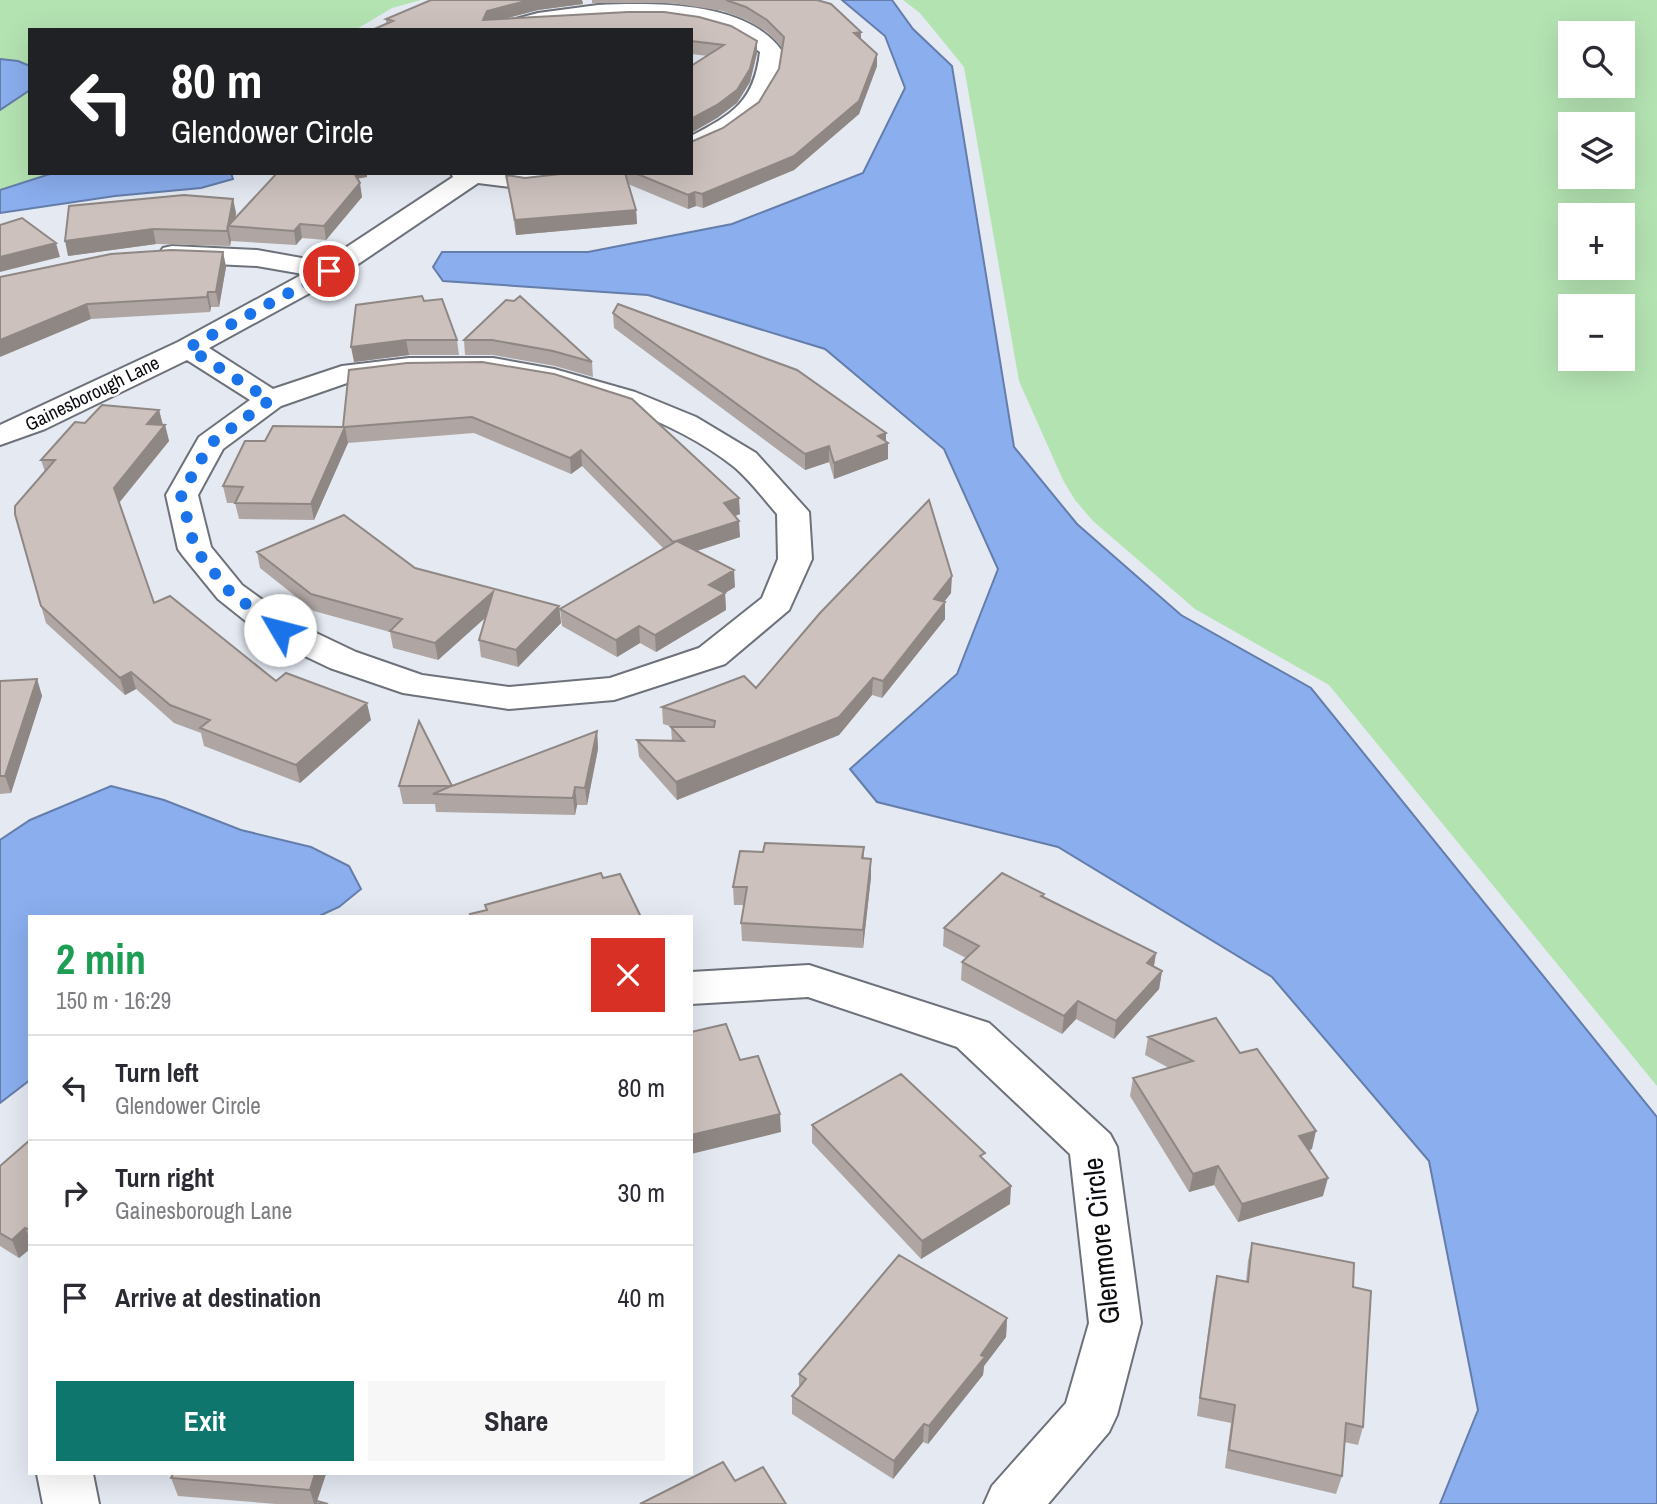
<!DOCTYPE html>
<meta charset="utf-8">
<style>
body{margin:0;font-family:"Archivo Narrow",sans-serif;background:#f7f7f7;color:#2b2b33;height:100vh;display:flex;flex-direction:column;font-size:26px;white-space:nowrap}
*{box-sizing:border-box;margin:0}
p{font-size:23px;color:#7c7c81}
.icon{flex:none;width:38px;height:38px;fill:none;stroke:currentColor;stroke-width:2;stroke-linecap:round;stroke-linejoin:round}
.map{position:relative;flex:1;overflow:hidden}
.sheet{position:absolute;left:28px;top:915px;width:665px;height:560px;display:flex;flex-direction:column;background:#fff;border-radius:0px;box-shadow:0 7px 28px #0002}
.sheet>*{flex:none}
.top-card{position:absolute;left:28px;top:28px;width:665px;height:147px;border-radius:0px;box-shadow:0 7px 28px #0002;background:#202124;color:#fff;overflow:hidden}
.buttons{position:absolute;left:1558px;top:21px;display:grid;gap:14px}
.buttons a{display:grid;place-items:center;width:77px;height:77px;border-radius:0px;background:#fff;box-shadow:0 7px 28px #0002;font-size:35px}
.pin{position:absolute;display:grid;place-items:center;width:60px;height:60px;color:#fff;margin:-30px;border:4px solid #fff;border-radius:50%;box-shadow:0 2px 7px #0007}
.me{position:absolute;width:77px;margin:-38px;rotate:307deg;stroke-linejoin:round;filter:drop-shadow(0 0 5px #0008)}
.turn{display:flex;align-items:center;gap:24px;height:147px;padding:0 28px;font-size:32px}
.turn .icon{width:91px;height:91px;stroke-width:2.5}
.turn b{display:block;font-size:49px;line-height:60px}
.round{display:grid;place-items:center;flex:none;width:74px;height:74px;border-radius:0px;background:#f7f7f7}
.headline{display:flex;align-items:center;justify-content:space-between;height:119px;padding:0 28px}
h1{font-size:42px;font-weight:800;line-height:52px;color:#1e9e55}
.action{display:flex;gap:14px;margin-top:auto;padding:14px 28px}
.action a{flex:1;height:80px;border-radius:0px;background:#0f766e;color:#fff;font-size:28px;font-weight:800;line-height:80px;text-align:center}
.action a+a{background:#f7f7f7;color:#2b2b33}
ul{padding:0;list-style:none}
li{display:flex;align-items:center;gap:21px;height:105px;padding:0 28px;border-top:2px solid #e1e1e2}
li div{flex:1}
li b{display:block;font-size:26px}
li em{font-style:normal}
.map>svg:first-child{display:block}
.green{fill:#b4e3b2;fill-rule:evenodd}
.water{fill:#8aaeee;stroke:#647dab;stroke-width:2}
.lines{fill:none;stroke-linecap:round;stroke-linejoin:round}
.street-casing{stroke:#6d7179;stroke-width:4}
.street{fill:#fff;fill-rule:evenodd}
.wall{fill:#afa6a3}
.shaded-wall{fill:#8f8784}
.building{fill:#ccc1bd;stroke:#8f8784;stroke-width:2}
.route{stroke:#1a73e8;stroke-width:12;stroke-dasharray:0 21.6}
.labels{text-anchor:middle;stroke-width:5;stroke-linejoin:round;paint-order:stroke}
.far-street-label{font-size:19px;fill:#0b0c0f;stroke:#fff}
.near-street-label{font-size:28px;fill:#0b0c0f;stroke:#fff}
</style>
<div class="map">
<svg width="1657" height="1504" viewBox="0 0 1657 1504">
<rect width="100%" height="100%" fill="#e4e9f2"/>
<path class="green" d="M 0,0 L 421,0 L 392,8 L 355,30 L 30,30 L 30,173 L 53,173 L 0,190 Z
M 903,0 L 1657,0 L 1657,1086 L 1329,685 L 1195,609 L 1093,521 L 1075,500 L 1063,480 L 1019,381 L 964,67 L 920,13 ZM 1570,33 L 1622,33 L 1622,86 L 1570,86 ZM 1570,124 L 1622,124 L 1622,177 L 1570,177 ZM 1570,215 L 1622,215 L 1622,268 L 1570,268 ZM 1570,306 L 1622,306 L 1622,359 L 1570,359 Z"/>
<path class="water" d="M 842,0 L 892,0 L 913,29 L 952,66 L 1014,447 L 1077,524 L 1181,615 L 1311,688 L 1657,1117 L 1657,1504 L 1440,1504 L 1478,1410 L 1429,1161 L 1272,977 L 1058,847 L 877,802 L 850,769 L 957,674 L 998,569 L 944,449 L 825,349 L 648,295 L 443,281 L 433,267 L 442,252 L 588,252 L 732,224 L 863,173 L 905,88 L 885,36 Z
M 0,59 L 18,61 L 30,66 L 30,90 L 0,110 Z
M 53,173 L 231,173 L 233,179 L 201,188 L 115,196 L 0,213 L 0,190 Z
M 111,786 L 164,800 L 241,830 L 311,847 L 349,866 L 361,889 L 339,907 L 317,917 L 30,917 L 30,1080 L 0,1103 L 0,840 L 30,820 Z"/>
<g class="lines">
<defs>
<path id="street" d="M 598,5 C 653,3 746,0 782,51 C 778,97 761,117 722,139 C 712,144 702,150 691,153 L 691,136 C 733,114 754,102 760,52 C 692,0 568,30 486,30 L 489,26 L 538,13 Z
M 451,173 L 626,173 L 623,178 L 614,180 L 526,189 L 478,183 L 339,277 L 209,348 L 273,389 L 342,366 L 409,358 L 493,358 L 554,369 L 635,392 L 696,417 L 756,453 L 809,512 L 812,559 L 789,610 L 725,664 L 614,700 L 509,709 L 403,693 L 330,668 L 267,638 L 218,599 L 183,556 L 178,549 L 166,495 L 199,437 L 250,400 L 187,360 L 45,429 L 0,445 L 0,425 L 178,342 L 303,274 L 257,266 L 172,262 L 163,260 L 159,254 L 163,248 L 172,246 L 257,250 L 324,262 L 453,177 ZM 409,376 C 437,376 467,373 495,376 C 571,385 673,418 733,466 C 749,479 763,498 777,514 L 778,559 L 762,598 L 699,648 L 610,678 L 509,687 L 422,675 L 356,652 L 293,622 L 242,585 L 211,547 L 198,495 L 223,449 L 281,406 L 347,383 Z
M 809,965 L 989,1023 L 1110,1134 L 1117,1147 L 1141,1323 L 1117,1415 L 1109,1432 L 1048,1504 L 984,1504 L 992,1486 L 1066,1403 L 1089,1323 L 1070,1154 L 957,1047 L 808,997 L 691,1004 L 691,972 Z
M 37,1474 L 93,1474 L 99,1504 L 43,1504 Z"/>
</defs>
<use href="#street" class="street-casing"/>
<use href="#street" class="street"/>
</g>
<path class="wall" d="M 431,0 L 582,0 L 583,4 L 538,10 L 508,18 L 628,12 L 664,12 L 699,17 L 731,26 L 757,41 L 757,53 L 750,82 L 737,103 L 717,118 L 691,133 L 691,66 L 708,56 L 691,54 L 691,30 L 372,30 L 386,24 L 386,19 Z
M 592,0 L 817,0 L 861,32 L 861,40 L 877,54 L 877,66 L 859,114 L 794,170 L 703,208 L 696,206 L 688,209 L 628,184 L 636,210 L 637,224 L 516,235 L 506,175 L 525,178 L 569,173 L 691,173 L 723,128 L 759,102 L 779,69 L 782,47 L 767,32 L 747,20 L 723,11 L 671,3 L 592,3 Z
M 278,173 L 367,173 L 367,177 L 357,179 L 362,197 L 326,240 L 302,238 L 296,245 L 231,241 L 230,246 L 156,244 L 68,256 L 233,199 L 236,213 L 235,219 Z
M 223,252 L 226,267 L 219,307 L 211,307 L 210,312 L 91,319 L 0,277 Z
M 506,300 L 592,362 L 593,377 L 555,366 L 493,355 L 465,355 L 464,340 Z
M 424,301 L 457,340 L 459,355 L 409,355 L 354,362 Z
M 613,313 L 886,442 L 888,459 L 834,479 L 829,462 L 805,470 L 614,328 Z
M 407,363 L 740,514 L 735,516 L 740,537 L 697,551 L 735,587 L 725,593 L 726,610 L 656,652 L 640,643 L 617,657 L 562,626 L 560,609 L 664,549 L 582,466 L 571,474 L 474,433 L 348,443 L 314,520 L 239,519 L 235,503 L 227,503 L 223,486 L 265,441 L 343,427 Z
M 159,410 L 163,425 L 165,425 L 169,441 L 119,503 L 154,603 L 276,681 L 371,720 L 300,783 L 204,746 L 201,733 L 174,723 L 136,689 L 125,695 L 46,623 L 41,606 L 45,472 L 41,460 L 85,423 Z
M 257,552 L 559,606 L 561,623 L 518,667 L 481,657 L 479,640 L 485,618 L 438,660 L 393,648 L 390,632 L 314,611 L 260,568 Z
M 951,593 L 944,602 L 945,619 L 882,698 L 872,695 L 839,735 L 677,800 L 639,757 L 637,740 L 672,741 L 671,727 L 673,727 L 663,724 L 662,707 L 756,688 Z
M 37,679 L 42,696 L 11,793 L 0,794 L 0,681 Z
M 597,731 L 598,749 L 587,805 L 577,805 L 575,815 L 436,812 L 435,804 L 403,804 L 399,786 L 452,786 Z
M 864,847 L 864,858 L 871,877 L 863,948 L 742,941 L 741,923 L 744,905 L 734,905 L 733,887 L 763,852 Z
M 1044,894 L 1044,897 L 1156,953 L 1154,966 L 1162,971 L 1159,989 L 1114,1039 L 1076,1019 L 1062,1034 L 961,980 L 962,962 L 966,958 L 943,946 L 944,928 Z
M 1148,1037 L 1240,1053 L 1312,1149 L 1309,1150 L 1323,1196 L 1238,1222 L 1214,1185 L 1189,1192 L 1130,1096 L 1133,1078 L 1169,1068 L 1145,1055 Z
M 812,1125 L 984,1160 L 1010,1204 L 921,1259 L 812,1143 Z
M 30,1140 L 30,1249 L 19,1258 L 0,1246 L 0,1166 Z
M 1252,1243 L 1353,1287 L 1363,1427 L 1358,1445 L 1344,1442 L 1342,1476 L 1336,1494 L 1225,1468 L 1231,1423 L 1197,1416 L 1213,1294 L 1217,1276 L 1246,1282 L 1248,1261 Z
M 1007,1318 L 1006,1337 L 984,1366 L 983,1375 L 928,1444 L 923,1442 L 893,1479 L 792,1414 L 792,1396 L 799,1387 L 799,1374 Z
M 326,1474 L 317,1501 L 328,1504 L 276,1504 L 178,1496 L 171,1478 Z"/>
<path class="shaded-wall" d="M 530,0 L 582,0 L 583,4 L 538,10 L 488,23 L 483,20 L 487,11 Z
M 861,32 L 861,45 L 854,33 Z
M 757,41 L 757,53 L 750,82 L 737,103 L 717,118 L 691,133 L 691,119 Z
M 877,54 L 877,66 L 859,114 L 794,170 L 703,208 L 702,194 Z
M 350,173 L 367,173 L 367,177 L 351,179 Z
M 360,183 L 362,197 L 326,240 L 324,226 Z
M 695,192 L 696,206 L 688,209 L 688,195 Z
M 233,199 L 236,213 L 234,227 L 228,226 L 231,240 L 230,246 L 227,231 Z
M 636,210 L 637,224 L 516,235 L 515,220 Z
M 300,224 L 302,238 L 296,245 L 294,231 Z
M 153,229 L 156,244 L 68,256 L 65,241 Z
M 56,243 L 60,257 L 0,272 L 0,257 Z
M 223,252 L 226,267 L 219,307 L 216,292 Z
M 208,292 L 211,307 L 210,312 L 207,297 Z
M 87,304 L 91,319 L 0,357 L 0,340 Z
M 406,340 L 409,355 L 354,362 L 351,347 Z
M 159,410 L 163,426 L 147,424 Z
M 165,425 L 169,441 L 118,504 L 114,488 Z
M 345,427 L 348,443 L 314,520 L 311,504 Z
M 886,433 L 886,444 L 888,443 L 888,459 L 834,479 L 834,463 L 878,436 Z
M 829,446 L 829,462 L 805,470 L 805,454 Z
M 581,450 L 582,466 L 571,474 L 570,458 Z
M 739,498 L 740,514 L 724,520 L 724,503 Z
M 739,521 L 740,537 L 674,558 L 673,542 Z
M 734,570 L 735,587 L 725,593 L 726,610 L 656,652 L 655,635 L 709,585 Z
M 952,576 L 951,593 L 933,616 L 934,599 Z
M 493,592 L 495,609 L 438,660 L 435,643 Z
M 945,602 L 945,619 L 882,698 L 883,681 Z
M 559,606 L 561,623 L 518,667 L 516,650 Z
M 639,626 L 640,643 L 617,657 L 616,640 Z
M 131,672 L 136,689 L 125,695 L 120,678 Z
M 873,678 L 872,695 L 839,735 L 677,800 L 676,782 Z
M 37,679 L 42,696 L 11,793 L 5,776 Z
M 367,703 L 371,720 L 300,783 L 296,765 Z
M 597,731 L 598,749 L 587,805 L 585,788 Z
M 575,787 L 577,805 L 575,815 L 573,798 Z
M 871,859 L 871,877 L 863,948 L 863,930 Z
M 1156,953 L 1153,971 L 1147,963 Z
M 1162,971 L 1159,989 L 1114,1039 L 1116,1021 Z
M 1078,1001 L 1076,1019 L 1062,1034 L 1064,1016 Z
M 780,1114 L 781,1132 L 691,1154 L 691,1135 Z
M 1316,1131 L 1312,1149 L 1295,1154 L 1299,1136 Z
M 1218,1166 L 1214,1185 L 1189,1192 L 1193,1174 Z
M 1328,1178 L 1323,1196 L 1238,1222 L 1242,1204 Z
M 1011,1186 L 1010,1204 L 921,1259 L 922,1241 Z
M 25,1228 L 30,1238 L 30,1249 L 19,1258 L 12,1240 Z
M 1007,1318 L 1006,1337 L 984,1366 L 983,1375 L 928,1444 L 929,1426 Z
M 924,1424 L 923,1442 L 893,1479 L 894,1461 Z
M 315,1474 L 326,1474 L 316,1504 L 314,1504 L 310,1490 Z"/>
<path class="building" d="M 431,0 L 530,0 L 487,11 L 483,20 L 628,12 L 664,12 L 699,17 L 731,26 L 757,41 L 750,69 L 737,90 L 717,105 L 691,119 L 691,66 L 724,45 L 691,41 L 691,30 L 372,30 L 393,21 L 386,19 Z
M 726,0 L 817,0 L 831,4 L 861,32 L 854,33 L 877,54 L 859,101 L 794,156 L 702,194 L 695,192 L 688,195 L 635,173 L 691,173 L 691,142 L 723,128 L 759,102 L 779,69 L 784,37 L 767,20 L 746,7 Z
M 277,173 L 354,173 L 360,183 L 324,226 L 300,224 L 294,231 L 228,226 Z
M 569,173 L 625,173 L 636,210 L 515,220 L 506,175 L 525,178 Z
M 184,195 L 233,199 L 227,231 L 153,229 L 65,241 L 69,206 Z
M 22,218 L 56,243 L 0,257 L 0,225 Z
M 171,250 L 223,252 L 216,292 L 208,292 L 207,297 L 87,304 L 0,340 L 0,277 L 111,254 Z
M 422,296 L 424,301 L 442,299 L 457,340 L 406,340 L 351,347 L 356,305 Z
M 520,296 L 592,362 L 553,351 L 492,340 L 464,340 L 506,300 L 514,301 Z
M 618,304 L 797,370 L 886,433 L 878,436 L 888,443 L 834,463 L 829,446 L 805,454 L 613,313 Z
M 482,362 L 554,374 L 632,399 L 739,498 L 724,503 L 739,521 L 673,542 L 581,450 L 570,458 L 472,417 L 345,427 L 311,504 L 235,503 L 243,487 L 223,486 L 245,441 L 265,441 L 273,426 L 343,427 L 349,370 L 407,363 Z
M 102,405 L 159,410 L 147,424 L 165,425 L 114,488 L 154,603 L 170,596 L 276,681 L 286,673 L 367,703 L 296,765 L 200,728 L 210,720 L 170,705 L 131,672 L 120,678 L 41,606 L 15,514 L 15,506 L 55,460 L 41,460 L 75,422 L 85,423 Z
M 929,500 L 952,576 L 934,599 L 945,602 L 883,681 L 873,678 L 839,717 L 676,782 L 637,740 L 684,741 L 671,727 L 714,727 L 715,721 L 662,707 L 744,676 L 756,688 L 820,613 Z
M 344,515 L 415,568 L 559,606 L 516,650 L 479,640 L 493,592 L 435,643 L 390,631 L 402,619 L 311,594 L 257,552 Z
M 677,541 L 734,570 L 709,585 L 725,593 L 655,635 L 639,626 L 616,640 L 560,609 Z
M 37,679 L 5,776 L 0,776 L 0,681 Z
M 419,721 L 452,786 L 597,731 L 585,788 L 575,787 L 573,798 L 433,794 L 451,786 L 399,786 Z
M 765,843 L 864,847 L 862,858 L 871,859 L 863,930 L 741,923 L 747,887 L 733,887 L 740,851 L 763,852 Z
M 601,873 L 603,878 L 620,874 L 641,917 L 471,917 L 470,914 L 487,910 L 485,905 Z
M 1002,873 L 1044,894 L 1041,896 L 1156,953 L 1147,963 L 1162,971 L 1116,1021 L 1078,1001 L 1064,1016 L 962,962 L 979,946 L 944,928 Z
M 1216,1018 L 1240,1053 L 1257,1049 L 1316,1131 L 1299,1136 L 1328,1178 L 1242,1204 L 1218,1166 L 1193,1174 L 1133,1078 L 1193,1061 L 1148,1037 Z
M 726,1024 L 740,1060 L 758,1056 L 780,1114 L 691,1135 L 691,1032 Z
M 901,1074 L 985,1153 L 980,1156 L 1011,1186 L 922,1241 L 812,1125 Z
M 30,1140 L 30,1230 L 25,1228 L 12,1240 L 0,1233 L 0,1166 Z
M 1252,1243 L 1354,1263 L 1353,1287 L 1371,1291 L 1363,1427 L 1346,1423 L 1342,1476 L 1229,1450 L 1235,1405 L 1200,1398 L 1217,1276 L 1248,1282 Z
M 899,1255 L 1007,1318 L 981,1355 L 985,1357 L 929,1426 L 924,1424 L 894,1461 L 792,1396 L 806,1379 L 799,1374 Z
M 723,1462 L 735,1481 L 763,1467 L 786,1504 L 640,1504 Z
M 173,1474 L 315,1474 L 310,1490 L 171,1478 Z
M 317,1501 L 328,1504 L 315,1504 Z"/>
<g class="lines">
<path class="route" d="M 280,630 L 230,592 L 195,549 L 181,495 L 210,444 L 270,400 L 188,348 L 329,271"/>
</g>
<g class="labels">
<g class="far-street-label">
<text transform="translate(92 393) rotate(-26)" y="7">Gainesborough Lane</text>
</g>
<g class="near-street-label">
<text transform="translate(1101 1241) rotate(-96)" y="10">Glenmore Circle</text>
</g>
</g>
</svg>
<div class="buttons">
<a><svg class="icon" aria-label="search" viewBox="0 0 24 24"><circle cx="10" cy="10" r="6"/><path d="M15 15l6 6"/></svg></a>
<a><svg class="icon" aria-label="layers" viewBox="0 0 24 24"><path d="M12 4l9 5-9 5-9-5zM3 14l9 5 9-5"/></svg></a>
<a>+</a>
<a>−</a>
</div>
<div class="pin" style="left:329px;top:271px;background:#d93025"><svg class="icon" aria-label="arrive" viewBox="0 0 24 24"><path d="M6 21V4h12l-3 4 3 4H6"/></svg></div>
<svg class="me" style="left:280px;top:630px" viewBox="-20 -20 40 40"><circle r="19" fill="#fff"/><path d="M0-13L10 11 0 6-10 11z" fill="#1a73e8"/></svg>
<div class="top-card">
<div class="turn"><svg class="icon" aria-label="left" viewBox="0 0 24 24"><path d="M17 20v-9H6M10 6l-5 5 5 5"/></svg><div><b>80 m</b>Glendower Circle</div></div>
</div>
<section class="sheet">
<div class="headline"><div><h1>2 min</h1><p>150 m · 16:29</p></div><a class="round" style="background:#d93025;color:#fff"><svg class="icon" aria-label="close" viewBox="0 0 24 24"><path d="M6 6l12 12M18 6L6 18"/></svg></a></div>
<ul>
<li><svg class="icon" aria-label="left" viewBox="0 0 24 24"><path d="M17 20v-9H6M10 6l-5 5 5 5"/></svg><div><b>Turn left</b><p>Glendower Circle</p></div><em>80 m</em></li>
<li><svg class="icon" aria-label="right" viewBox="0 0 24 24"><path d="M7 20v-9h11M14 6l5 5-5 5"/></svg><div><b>Turn right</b><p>Gainesborough Lane</p></div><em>30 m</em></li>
<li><svg class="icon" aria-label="arrive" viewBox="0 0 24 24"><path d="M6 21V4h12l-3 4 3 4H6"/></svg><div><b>Arrive at destination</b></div><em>40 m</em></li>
</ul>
<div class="action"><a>Exit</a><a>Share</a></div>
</section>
</div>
